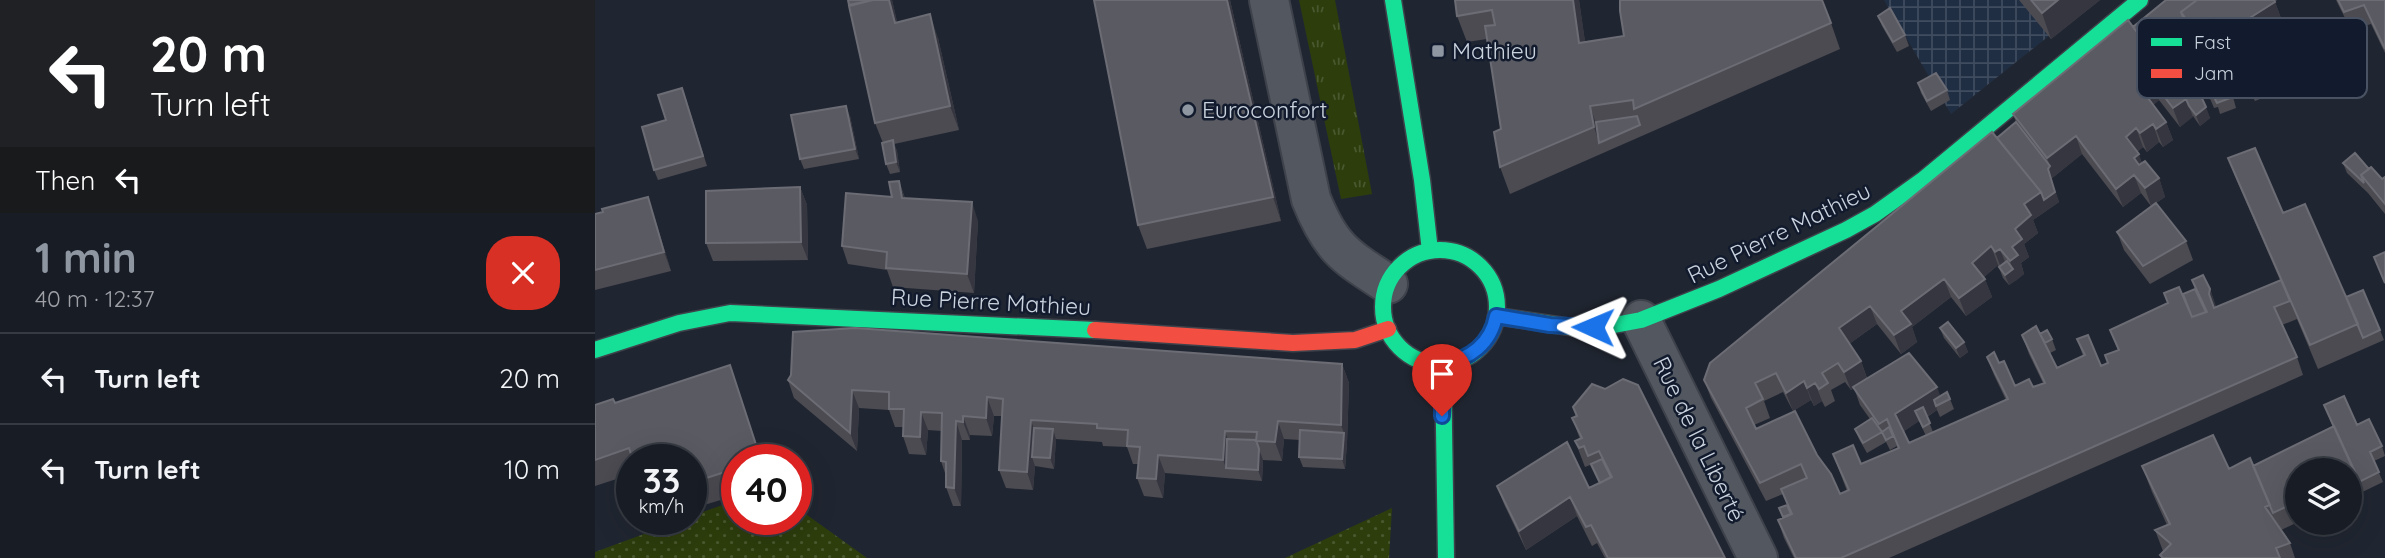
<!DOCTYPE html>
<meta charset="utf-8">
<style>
body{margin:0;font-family:Quicksand,sans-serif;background:#252932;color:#f1f3f6;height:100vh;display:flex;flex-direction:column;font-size:26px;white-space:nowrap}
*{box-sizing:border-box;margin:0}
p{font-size:23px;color:#9fa1a7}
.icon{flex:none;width:38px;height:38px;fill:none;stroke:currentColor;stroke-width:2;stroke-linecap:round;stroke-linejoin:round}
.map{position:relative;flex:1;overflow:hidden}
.drawer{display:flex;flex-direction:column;background:#181c25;width:595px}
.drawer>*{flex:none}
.banner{background:#202124;color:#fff;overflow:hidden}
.fabs{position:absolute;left:1690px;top:458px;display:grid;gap:14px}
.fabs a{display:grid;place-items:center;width:77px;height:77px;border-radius:50%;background:#181c25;box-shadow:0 7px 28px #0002,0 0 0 2px #363a42;font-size:35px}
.speed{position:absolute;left:21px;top:444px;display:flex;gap:14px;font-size:35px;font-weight:700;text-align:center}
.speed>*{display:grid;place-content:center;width:91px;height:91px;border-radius:50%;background:#181c25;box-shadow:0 7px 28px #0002,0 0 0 2px #363a42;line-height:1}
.speed small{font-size:18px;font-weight:400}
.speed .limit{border:10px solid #d22;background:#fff;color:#111}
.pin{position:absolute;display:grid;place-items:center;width:60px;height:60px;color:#fff;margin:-72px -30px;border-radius:50% 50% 50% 0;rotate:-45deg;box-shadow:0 0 7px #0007}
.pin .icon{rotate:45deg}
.me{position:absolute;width:77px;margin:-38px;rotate:271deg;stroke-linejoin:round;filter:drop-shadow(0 0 5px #0008)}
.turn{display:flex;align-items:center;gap:24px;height:147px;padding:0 35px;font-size:32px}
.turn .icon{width:91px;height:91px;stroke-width:2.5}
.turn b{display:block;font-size:49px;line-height:60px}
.then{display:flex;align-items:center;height:66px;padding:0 35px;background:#0003;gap:14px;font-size:26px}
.round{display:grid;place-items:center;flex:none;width:74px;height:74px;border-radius:28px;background:#252932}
.summary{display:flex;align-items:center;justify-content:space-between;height:119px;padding:0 35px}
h1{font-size:42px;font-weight:800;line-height:52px;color:#8e96a1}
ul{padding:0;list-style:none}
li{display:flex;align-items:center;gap:21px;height:91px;padding:0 35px;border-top:2px solid #363a42}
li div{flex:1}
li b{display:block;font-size:26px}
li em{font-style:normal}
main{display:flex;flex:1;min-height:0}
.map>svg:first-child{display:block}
.industrial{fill:url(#industrial-grid)}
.grass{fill:url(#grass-tufts)}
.park{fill:url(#park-dots)}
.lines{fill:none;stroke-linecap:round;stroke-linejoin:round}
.street-casing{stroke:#3e424b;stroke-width:42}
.fast-casing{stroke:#3e424b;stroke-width:19}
.jam-casing{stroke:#3e424b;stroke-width:19}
.street{stroke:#535860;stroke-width:38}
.fast{stroke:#16e098;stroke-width:16}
.jam{stroke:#f24e42;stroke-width:16}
.wall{fill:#4c4b52;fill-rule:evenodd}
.shaded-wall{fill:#35363f}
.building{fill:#5a5a62;stroke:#6c6c75;stroke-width:2}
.route-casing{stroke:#114b97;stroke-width:18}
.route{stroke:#1a73e8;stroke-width:12}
.poi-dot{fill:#8e96a1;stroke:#111b2d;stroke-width:2.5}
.labels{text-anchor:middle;stroke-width:5;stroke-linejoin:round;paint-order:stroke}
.poi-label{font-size:23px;fill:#cad2de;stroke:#111b2d;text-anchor:start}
.street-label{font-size:23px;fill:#cad2de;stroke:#111b2d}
.key{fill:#111b2d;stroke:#485262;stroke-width:2}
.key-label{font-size:19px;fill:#cad2de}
</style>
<main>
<section class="drawer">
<div class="banner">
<div class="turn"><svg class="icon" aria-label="left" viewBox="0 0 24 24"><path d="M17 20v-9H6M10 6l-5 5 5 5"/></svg><div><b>20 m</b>Turn left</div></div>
<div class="then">Then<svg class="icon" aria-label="left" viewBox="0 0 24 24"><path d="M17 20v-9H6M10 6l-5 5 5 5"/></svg></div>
</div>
<div class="summary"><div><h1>1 min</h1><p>40 m · 12:37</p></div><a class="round" style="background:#d93025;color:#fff"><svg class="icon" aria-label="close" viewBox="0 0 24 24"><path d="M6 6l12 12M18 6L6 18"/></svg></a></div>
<ul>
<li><svg class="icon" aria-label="left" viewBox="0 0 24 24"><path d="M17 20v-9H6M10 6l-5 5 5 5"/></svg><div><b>Turn left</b></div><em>20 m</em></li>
<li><svg class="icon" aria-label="left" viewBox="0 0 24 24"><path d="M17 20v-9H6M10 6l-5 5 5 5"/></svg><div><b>Turn left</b></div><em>10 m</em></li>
</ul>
</section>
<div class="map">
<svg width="1790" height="558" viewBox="0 0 1790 558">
<defs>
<pattern id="industrial-grid" width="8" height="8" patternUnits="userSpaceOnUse" patternTransform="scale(1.75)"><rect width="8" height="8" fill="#202e43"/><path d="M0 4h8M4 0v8" fill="none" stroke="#3f4b5e"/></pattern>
<pattern id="grass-tufts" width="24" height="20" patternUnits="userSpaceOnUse" patternTransform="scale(1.75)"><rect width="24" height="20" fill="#2d3d0c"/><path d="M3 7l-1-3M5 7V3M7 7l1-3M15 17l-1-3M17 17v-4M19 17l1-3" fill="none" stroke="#4a582f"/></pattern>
<pattern id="park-dots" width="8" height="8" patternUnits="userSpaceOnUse" patternTransform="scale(1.75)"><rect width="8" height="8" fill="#2d3d0c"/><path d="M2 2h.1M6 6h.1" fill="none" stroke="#4a582f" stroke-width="1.8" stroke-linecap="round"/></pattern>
</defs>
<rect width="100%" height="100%" fill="#202631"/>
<path class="industrial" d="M 1289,0 L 1499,0 L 1356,114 Z"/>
<path class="grass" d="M 704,0 L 740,0 L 777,194 L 746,199 Z"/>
<path class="park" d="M 142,500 L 142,520 L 201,520 L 201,507 L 272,558 L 0,558 L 0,552 L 87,520 L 96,520 L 96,516 Z
M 797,508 L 794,558 L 690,558 Z"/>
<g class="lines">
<defs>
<path id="street" d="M 674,0 L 716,199 C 736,249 750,256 793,284
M 1046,320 L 1163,558"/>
<path id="fast" d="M 798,0 L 827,180 L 835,251
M788 307a57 57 0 1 1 114 0a57 57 0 1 1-114 0Z
M 901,316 L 982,328 L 1014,326 L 1046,320 L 1124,289 L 1251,230 L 1280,214 L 1329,179 L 1545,0
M 0,350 L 84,323 L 135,313 L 500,330
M 848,363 L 851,558"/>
<path id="jam" d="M 500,330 L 698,343 L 760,340 L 793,329"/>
</defs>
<use href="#street" class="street-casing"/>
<use href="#fast" class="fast-casing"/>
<use href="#jam" class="jam-casing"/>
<use href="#street" class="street"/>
<use href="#fast" class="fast"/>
<use href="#jam" class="jam"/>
</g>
<path class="wall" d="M 297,0 L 302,22 L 343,38 L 364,130 L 299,144 L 302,151 L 305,172 L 295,174 L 291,164 L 288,143 L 280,123 Z
M 499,0 L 635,0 L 686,221 L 552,249 L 543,225 Z
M 860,0 L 984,0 L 990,42 L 1236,23 L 1245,49 L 915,194 L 905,167 L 906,129 L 892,39 L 872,42 L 862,16 Z
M 1424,0 L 1505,0 L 1456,39 Z
M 1571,0 L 1682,0 L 1680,2 L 1687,21 L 1633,54 L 1622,36 L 1605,47 L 1609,57 L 1604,60 L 1609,70 L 1626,93 L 1638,97 L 1641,108 L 1625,114 L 1623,107 L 1619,108 L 1606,77 L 1600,82 L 1615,118 L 1605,126 L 1598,116 L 1585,127 L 1564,100 L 1558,105 L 1571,122 L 1578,140 L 1568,147 L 1564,142 L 1552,152 L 1548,147 L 1542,152 L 1547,163 L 1564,178 L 1570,197 L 1561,203 L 1591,241 L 1598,260 L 1555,284 L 1529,250 L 1522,232 L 1556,206 L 1546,193 L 1528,207 L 1487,154 L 1456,179 L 1464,202 L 1438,220 L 1443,233 L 1429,244 L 1434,257 L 1426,263 L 1429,274 L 1414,285 L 1408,278 L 1403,265 L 1389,277 L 1397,297 L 1371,316 L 1356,297 L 1317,327 L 1322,342 L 1306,354 L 1282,324 L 1254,344 L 1266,361 L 1272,378 L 1345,396 L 1355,399 L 1359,409 L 1345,417 L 1342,410 L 1332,417 L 1338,432 L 1411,400 L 1399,375 L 1392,357 L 1404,363 L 1420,386 L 1438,387 L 1448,383 L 1434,354 L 1427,335 L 1445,334 L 1457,339 L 1461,350 L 1455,353 L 1462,368 L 1488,356 L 1482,339 L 1506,366 L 1513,363 L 1510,355 L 1523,350 L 1515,330 L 1573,304 L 1569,293 L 1588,294 L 1600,289 L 1597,280 L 1615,289 L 1621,307 L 1685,280 L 1642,181 L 1633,158 L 1688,213 L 1751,297 L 1785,330 L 1789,340 L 1723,369 L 1702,319 L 1687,325 L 1702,357 L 1708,375 L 1294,558 L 1199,558 L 1189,538 L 1183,520 L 1188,518 L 1184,508 L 1192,505 L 1188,494 L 1171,501 L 1116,398 L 1109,380 L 1421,122 L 1418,114 L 1538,27 ZM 1581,65 L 1585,73 L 1593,69 L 1598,80 L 1585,90 L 1570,70 ZM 1250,382 L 1256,390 L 1259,388 L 1265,405 L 1275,419 L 1260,429 L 1264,439 L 1272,453 L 1291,442 L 1295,450 L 1302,446 L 1301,444 L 1303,448 L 1266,464 L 1238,454 L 1252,491 L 1245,494 L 1222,455 L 1161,429 L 1159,425 L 1175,418 L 1169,401 L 1188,392 L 1198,411 L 1216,400 L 1219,406 L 1227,401 L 1230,407 L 1240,401 L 1236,390 ZM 1324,421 L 1331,436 L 1314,443 L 1309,431 Z
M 1741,0 L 1790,0 L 1790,53 L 1776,24 L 1756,30 Z
M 1283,16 L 1310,35 L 1314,46 L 1302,52 L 1287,26 Z
M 1686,49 L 1714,69 L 1717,79 L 1679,93 L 1671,71 L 1691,63 Z
M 1647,75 L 1666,87 L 1670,97 L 1660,101 L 1651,86 Z
M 1323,83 L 1352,90 L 1355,100 L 1336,111 L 1326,93 Z
M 91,99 L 112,166 L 63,180 L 59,170 L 71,120 Z
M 255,116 L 264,159 L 209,169 L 205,159 Z
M 1748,163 L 1774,169 L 1787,179 L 1790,177 L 1790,214 L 1773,193 L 1752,173 Z
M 304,181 L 310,198 L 383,221 L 379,293 L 298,287 L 292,270 L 253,264 L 247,246 L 297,197 Z
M 205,187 L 212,205 L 213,260 L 118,261 L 111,243 Z
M 53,197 L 76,271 L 0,290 L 0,214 Z
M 1345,328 L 1369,342 L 1373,352 L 1365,358 L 1349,338 Z
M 747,364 L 754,383 L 752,443 L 750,469 L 708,467 L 704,457 L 705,440 L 689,439 L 687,461 L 668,460 L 667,481 L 570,473 L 568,498 L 549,496 L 542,478 L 543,464 L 538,464 L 532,447 L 508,446 L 507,442 L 461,439 L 459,469 L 440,466 L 438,490 L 411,488 L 404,470 L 407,416 L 399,416 L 397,436 L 375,435 L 375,440 L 367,440 L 366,506 L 358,506 L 351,487 L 351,476 L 346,461 L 347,431 L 333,430 L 331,455 L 314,454 L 308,436 L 308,427 L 300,427 L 294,410 L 264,408 L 262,451 L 199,398 L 193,380 Z
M 143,388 L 142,495 L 96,509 L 96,460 L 37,460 L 37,474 L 0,486 L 0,405 Z
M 1729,405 L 1762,425 L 1787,446 L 1790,456 L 1779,461 L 1788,482 L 1755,498 L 1755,471 L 1703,471 L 1703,522 L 1686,530 L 1695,543 L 1700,558 L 1566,558 L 1565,555 L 1568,551 L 1560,530 L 1572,525 L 1557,492 L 1547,466 L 1634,469 L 1658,466 L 1738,427 Z
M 978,407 L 1130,558 L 1010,558 L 1002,543 L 997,546 L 982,516 L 931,550 L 909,504 L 902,486 L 994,488 L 1004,483 L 995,465 L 990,467 L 980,441 L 985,439 L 977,418 L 981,416 Z"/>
<path class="shaded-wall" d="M 294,0 L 297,0 L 308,46 L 300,23 Z
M 632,0 L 635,0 L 686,221 L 678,197 Z
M 978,0 L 984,0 L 994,69 L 984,43 Z
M 1463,0 L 1505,0 L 1456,39 L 1447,13 Z
M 1680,2 L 1687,21 L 1633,54 L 1626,36 Z
M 335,14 L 343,38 L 364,130 L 355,106 Z
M 1615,18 L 1622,36 L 1604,48 L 1598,29 Z
M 1606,64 L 1610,74 L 1599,83 L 1595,73 Z
M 1558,82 L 1564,100 L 1553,109 L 1547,90 Z
M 1591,99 L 1598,117 L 1585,127 L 1578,108 Z
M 251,106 L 255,116 L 264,159 L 260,149 Z
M 995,106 L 1004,132 L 1004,143 L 999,127 Z
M 1611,107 L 1615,118 L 1605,126 L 1601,115 Z
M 1571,122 L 1578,140 L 1568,147 L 1561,129 Z
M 1558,124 L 1564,142 L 1552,152 L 1545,133 Z
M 1541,128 L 1548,147 L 1538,155 L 1531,137 Z
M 1481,136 L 1487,154 L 1456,179 L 1464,202 L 1438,220 L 1443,233 L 1429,244 L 1434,257 L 1426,263 L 1429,274 L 1422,280 L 1415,261 L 1417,247 L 1420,229 L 1429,204 L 1455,166 L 1452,158 Z
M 298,140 L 302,151 L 305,172 L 301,162 Z
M 1544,154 L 1550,172 L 1546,176 L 1539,158 Z
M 1539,175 L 1546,193 L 1528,207 L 1521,189 Z
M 1564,178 L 1570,197 L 1556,206 L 1550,188 Z
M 304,181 L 310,199 L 307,198 Z
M 205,187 L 212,205 L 213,260 L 206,242 Z
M 53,197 L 59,215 L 76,271 L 69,252 Z
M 377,202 L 383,221 L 379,293 L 372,274 Z
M 1396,246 L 1403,265 L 1384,281 L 1377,263 Z
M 1405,249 L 1412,267 L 1407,270 L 1400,252 Z
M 1418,269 L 1422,280 L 1414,285 L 1410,275 Z
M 1349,279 L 1356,297 L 1317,327 L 1322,342 L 1306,354 L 1299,335 L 1306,311 Z
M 1390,279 L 1397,297 L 1371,316 L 1364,298 Z
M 1615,289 L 1621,307 L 1620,312 L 1614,294 Z
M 1275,306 L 1282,324 L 1251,346 L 1244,328 Z
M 1369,342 L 1373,352 L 1365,358 L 1361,348 Z
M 1266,361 L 1272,379 L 1256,390 L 1249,372 Z
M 747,364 L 754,383 L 752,443 L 750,469 L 747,459 L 749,433 L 746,425 Z
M 135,365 L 143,388 L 167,460 L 166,460 Z
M 1209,381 L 1216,400 L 1198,411 L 1191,393 Z
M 1220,383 L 1227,401 L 1219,406 L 1212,388 Z
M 1342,387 L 1348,403 L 1341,406 L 1342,410 L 1325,421 L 1320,411 L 1324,421 L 1307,432 L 1300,414 Z
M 257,390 L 264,408 L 262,451 L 255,433 Z
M 392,397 L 399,416 L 397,436 L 391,418 Z
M 326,412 L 333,430 L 331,455 L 325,437 Z
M 368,416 L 375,435 L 375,440 L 368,422 Z
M 436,420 L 442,438 L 437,457 L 440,466 L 438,490 L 432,472 Z
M 361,421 L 367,440 L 366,506 L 359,488 Z
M 683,421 L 689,439 L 687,461 L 680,442 Z
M 458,429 L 461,439 L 459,469 L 455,458 Z
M 630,431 L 636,449 L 631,468 L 628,460 Z
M 664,449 L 668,460 L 667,481 L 663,470 Z
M 563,455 L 570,473 L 568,498 L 561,479 Z
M 975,497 L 982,516 L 931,550 L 924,531 Z"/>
<path class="building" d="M 253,0 L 278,0 L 254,5 Z
M 278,0 L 294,0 L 300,23 L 335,14 L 355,106 L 280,123 L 254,6 Z
M 499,0 L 632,0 L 678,197 L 543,225 Z
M 860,0 L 978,0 L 984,43 L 1029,36 L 1025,11 L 1025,0 L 1227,0 L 1236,23 L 1039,109 L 1038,100 L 995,106 L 999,127 L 905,167 L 899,132 L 906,129 L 890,26 L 900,25 L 897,10 L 862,16 Z
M 1436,0 L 1463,0 L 1447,13 Z
M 1571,0 L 1602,0 L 1586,12 L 1589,20 L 1605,47 L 1598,51 L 1606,64 L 1595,73 L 1589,58 L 1581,63 L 1577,55 L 1564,62 L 1538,27 Z
M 1602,0 L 1679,0 L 1680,2 L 1626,36 L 1615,18 L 1598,29 L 1586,12 Z
M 1743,0 L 1790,0 L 1790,49 L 1769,5 L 1749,12 Z
M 1295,8 L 1310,35 L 1298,42 L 1283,16 Z
M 1533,20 L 1591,99 L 1578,108 L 1558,82 L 1547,90 L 1571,122 L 1561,129 L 1558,124 L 1545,133 L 1541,128 L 1531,137 L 1544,154 L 1539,158 L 1544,165 L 1550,161 L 1564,178 L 1550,188 L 1539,175 L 1521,189 L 1481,136 L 1452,158 L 1418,114 Z
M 1614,67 L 1626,93 L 1634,90 L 1638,97 L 1622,103 L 1619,97 L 1616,98 L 1604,72 Z
M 1341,73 L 1352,90 L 1332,101 L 1323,83 Z
M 1598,79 L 1611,107 L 1601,115 L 1594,106 L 1591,99 L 1585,90 Z
M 87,88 L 108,156 L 59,170 L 47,127 L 71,120 L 63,95 Z
M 251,106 L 260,149 L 205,159 L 196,115 Z
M 1042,116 L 1045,125 L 1004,143 L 1001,122 Z
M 1421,122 L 1455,166 L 1453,169 L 1460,192 L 1449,200 L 1446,192 L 1402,138 Z
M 1397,132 L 1446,192 L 1429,204 L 1436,215 L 1420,229 L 1427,239 L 1417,247 L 1423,255 L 1415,261 L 1405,249 L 1400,252 L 1396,246 L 1377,263 L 1390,279 L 1364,298 L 1349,279 L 1306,311 L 1316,324 L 1299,335 L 1275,306 L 1244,328 L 1266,361 L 1249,372 L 1243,363 L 1227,373 L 1233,383 L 1224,389 L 1220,383 L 1212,388 L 1209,381 L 1191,393 L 1181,373 L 1160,383 L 1168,399 L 1151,408 L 1161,429 L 1200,411 L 1222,455 L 1236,474 L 1245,494 L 1254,490 L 1238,454 L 1258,445 L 1266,464 L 1304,448 L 1292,419 L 1284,424 L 1258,387 L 1314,353 L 1342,387 L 1300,414 L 1314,443 L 1413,399 L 1392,357 L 1399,352 L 1404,363 L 1409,361 L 1420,386 L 1434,379 L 1438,387 L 1450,383 L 1427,335 L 1441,326 L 1462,368 L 1490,355 L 1482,339 L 1493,335 L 1506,366 L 1513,363 L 1510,355 L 1524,350 L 1515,330 L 1573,303 L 1569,293 L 1584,287 L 1597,317 L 1612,312 L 1597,280 L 1608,275 L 1615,289 L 1614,294 L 1619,308 L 1686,280 L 1695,301 L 1679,307 L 1702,357 L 1246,558 L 1201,558 L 1183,520 L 1197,514 L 1186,489 L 1212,478 L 1206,464 L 1165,483 L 1109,380 L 1115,363 Z
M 298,140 L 301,162 L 291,164 L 287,143 Z
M 1660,148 L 1688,213 L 1710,204 L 1763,324 L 1715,345 L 1633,158 Z
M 1760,153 L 1774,169 L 1766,175 L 1769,183 L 1748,163 Z
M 1776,167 L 1787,179 L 1790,177 L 1790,204 L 1766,175 Z
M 304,181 L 307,198 L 377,202 L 372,274 L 291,268 L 292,252 L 247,246 L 251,193 L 297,197 L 294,182 Z
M 205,187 L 206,242 L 111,243 L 111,191 Z
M 53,197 L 69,252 L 0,270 L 0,214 L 8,212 L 7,209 Z
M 1561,203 L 1591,241 L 1548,266 L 1522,232 Z
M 1790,252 L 1790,283 L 1779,257 Z
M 1412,261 L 1418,269 L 1410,275 L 1404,267 Z
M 1600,289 L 1611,312 L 1597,317 L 1588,294 Z
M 1768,290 L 1785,330 L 1768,338 L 1751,297 Z
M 1353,322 L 1369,342 L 1361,348 L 1345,328 Z
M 260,328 L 747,364 L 746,425 L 683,421 L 680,442 L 661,441 L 662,432 L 630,431 L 628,460 L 563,455 L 561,479 L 542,478 L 545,447 L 532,446 L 533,430 L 502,428 L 502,424 L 436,420 L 432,472 L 404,470 L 408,399 L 392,397 L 391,418 L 368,416 L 368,422 L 361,421 L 359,488 L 351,487 L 351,462 L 346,461 L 347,413 L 326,412 L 325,437 L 308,436 L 309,409 L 294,409 L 294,392 L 257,390 L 255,433 L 193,380 L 196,375 L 198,332 Z
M 1452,330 L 1457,339 L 1450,343 L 1445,334 Z
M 135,365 L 166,460 L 142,460 L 142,468 L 96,483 L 96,460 L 38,460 L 34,448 L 0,460 L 0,405 L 18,399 L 20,403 Z
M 1028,379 L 1043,385 L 1130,558 L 1013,558 L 996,525 L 991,527 L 975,497 L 924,531 L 902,486 L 972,442 L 994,488 L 1017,477 L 1004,451 L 993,456 L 989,446 L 984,448 L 980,441 L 987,438 L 977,418 L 982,416 L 978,407 L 997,384 L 1010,389 Z
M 1352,392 L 1355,399 L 1341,406 L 1339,400 Z
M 1749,396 L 1762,425 L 1774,419 L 1787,446 L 1775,452 L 1784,472 L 1764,482 L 1729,405 Z
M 1328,407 L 1335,423 L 1328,427 L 1320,411 Z
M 1277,418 L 1287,432 L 1268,443 L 1260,429 Z
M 1739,426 L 1761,474 L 1755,476 L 1755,471 L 1703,471 L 1703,501 L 1678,513 L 1658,466 Z
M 1294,427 L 1298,436 L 1291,440 L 1287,432 Z
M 439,428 L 458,429 L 455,458 L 437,457 Z
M 705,430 L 749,433 L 747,459 L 704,457 Z
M 1618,435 L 1634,469 L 1655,458 L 1675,505 L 1670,507 L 1695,543 L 1681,548 L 1685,558 L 1568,558 L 1565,555 L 1576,544 L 1560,530 L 1575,524 L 1547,466 Z
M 632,439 L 661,440 L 664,449 L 663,470 L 631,468 Z
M 1007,459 L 1016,477 L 1005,483 L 996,464 Z
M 1192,505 L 1196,514 L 1188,517 L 1184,508 Z"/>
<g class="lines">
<defs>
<path id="route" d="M 847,416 L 848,363 C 875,360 896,343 901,316 L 955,325 L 998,327"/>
</defs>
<use href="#route" class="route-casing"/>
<use href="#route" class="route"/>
</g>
<g class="poi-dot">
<rect x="836" y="44" width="14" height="14" rx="3.5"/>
<circle cx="593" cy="110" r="7"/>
</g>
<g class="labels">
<g class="poi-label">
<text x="857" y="59">Mathieu</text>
<text x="607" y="118">Euroconfort</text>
</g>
<g class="street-label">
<text transform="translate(1184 233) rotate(-26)" y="8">Rue Pierre Mathieu</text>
<text transform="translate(396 302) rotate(3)" y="8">Rue Pierre Mathieu</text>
<text transform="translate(1104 439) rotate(64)" y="8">Rue de la Liberté</text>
</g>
</g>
<rect x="1542" y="18" width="230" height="80" rx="10" class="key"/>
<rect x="1556" y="38" width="31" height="8" fill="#16e098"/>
<rect x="1556" y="69" width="31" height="9" fill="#f24e42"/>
<g class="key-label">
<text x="1599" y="49">Fast</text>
<text x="1599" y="80">Jam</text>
</g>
</svg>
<div class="fabs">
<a><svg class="icon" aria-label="layers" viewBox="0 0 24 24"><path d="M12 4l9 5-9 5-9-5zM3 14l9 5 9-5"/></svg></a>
</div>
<div class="speed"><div>33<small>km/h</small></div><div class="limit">40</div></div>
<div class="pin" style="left:847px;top:416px;background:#d93025"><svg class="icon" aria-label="arrive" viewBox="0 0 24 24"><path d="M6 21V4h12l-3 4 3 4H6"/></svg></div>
<svg class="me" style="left:998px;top:327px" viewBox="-20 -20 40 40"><path d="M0-17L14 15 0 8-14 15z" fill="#1a73e8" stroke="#fff" stroke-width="4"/></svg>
</div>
</main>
